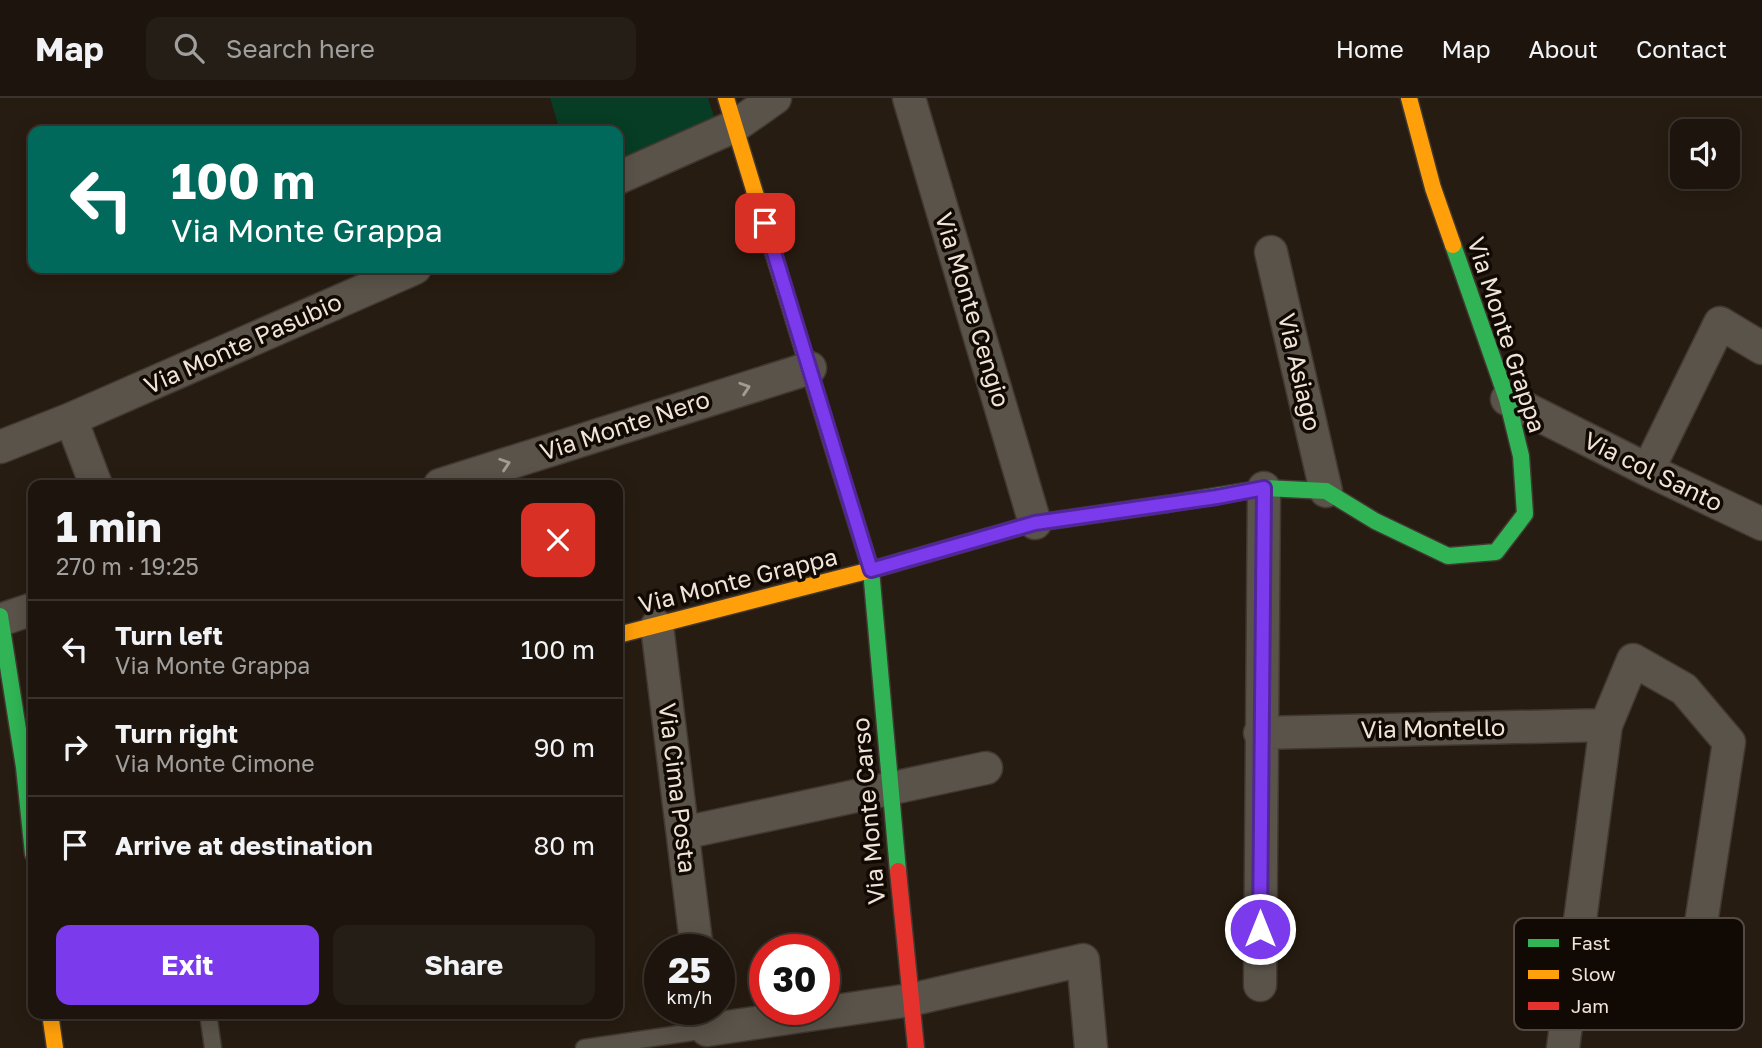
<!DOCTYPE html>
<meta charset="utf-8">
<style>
body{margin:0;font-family:"Golos Text",sans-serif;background:#251e16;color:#f1f3f6;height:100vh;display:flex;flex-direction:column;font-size:26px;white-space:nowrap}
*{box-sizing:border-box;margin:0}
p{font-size:23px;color:#a09f9d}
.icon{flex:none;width:38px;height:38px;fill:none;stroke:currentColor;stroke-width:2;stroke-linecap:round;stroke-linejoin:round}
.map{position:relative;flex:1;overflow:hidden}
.panel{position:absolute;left:28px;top:382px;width:595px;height:539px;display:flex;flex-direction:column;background:#1d150d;border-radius:14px;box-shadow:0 4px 18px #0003,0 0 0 2px #3b342e}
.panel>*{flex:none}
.guide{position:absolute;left:28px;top:28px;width:595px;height:147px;border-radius:14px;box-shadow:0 4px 18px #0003,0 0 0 2px #3b342e;background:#00695c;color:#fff;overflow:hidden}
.tools{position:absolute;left:1670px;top:21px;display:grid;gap:14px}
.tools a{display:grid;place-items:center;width:70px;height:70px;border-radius:14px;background:#1d150d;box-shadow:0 4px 18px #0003,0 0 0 2px #3b342e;font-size:35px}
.speed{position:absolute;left:644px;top:836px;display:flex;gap:14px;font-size:35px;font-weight:700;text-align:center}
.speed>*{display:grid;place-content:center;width:91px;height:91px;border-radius:50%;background:#1d150d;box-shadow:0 4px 18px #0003,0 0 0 2px #3b342e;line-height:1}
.speed small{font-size:18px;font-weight:400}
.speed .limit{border:10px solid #d22;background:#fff;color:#111}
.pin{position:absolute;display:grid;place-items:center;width:60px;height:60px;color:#fff;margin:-30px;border-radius:14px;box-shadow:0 4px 10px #0006}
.me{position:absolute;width:77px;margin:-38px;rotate:0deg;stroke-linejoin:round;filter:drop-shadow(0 0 5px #0008)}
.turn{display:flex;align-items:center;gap:24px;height:147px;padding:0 28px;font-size:32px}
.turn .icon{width:91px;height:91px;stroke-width:2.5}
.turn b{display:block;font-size:49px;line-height:60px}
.round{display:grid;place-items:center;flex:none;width:74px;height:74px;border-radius:14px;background:#251e16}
.overview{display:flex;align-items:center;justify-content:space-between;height:119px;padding:0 28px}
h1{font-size:42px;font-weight:700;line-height:52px}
.primary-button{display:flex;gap:14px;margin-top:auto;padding:14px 28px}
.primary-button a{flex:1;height:80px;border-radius:14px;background:#7c3aed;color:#fff;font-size:28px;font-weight:700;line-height:80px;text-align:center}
.primary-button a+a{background:#251e16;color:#f1f3f6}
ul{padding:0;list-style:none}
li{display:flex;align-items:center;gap:21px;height:98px;padding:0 28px;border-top:2px solid #3b342e}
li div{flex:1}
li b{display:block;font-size:26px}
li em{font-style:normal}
header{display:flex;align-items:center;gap:42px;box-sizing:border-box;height:98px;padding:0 35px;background:#1d150d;border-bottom:2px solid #3b342e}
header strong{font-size:33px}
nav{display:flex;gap:38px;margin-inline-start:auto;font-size:24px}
.search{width:490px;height:63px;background:#251e16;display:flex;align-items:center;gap:18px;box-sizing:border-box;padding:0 24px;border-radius:14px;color:#a09f9d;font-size:26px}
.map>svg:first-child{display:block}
.green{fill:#073d24}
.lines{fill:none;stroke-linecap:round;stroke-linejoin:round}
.lane-casing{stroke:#413831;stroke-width:19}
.street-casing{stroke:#413831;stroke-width:35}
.fast-casing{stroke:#413831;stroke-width:19}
.slow-casing{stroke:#413831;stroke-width:19}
.jam-casing{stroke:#413831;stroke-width:19}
.lane{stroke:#5a5349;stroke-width:16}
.street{stroke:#5a5349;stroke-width:32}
.fast{stroke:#30b455;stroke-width:16}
.slow{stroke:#ff9f0a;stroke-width:16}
.jam{stroke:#e5322d;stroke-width:16}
.oneway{stroke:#a59b90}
.route-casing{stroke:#51269a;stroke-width:18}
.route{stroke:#7c3aed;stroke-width:12}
.labels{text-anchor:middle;stroke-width:7;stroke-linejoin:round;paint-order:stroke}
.street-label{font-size:24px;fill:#f0e3d7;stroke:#110903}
.key{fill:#110903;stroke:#544a43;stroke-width:2}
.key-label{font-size:19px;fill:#f0e3d7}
</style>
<header>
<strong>Map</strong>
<div class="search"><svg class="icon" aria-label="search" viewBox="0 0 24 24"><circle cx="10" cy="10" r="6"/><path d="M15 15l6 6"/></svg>Search here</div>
<nav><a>Home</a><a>Map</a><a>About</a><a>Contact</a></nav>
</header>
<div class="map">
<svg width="1762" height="950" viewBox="0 0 1762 950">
<rect width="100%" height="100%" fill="#271c11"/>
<path class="green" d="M 550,0 L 708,0 L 715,22 L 618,64 L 618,33 L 560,33 Z"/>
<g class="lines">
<defs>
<path id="lane" d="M 208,915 L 213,950
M 584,950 L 707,932"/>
<path id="street" d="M 909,0 L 1035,425
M 618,80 L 735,28 L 775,0
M 1271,154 L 1326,393
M 1507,301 L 1648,372 L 1762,426
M 71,321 L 96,387
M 0,349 L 71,321 L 415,170
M 1648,372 L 1720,225 L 1762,250
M 440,387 L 810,270
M 0,522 L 33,511
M 657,528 L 697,852
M 1606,627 L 1633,562 L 1684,591 L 1729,644 L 1698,845
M 1260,635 L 1606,627 L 1563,950
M 683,735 L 986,670
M 1260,887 L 1264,390
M 707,932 L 910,902 L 1083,862 L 1091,950"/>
<path id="fast" d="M 837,363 L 871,472 L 898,773
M 1167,406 L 1264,390 L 1326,393 L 1375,423 L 1448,458 L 1496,454 L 1525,416 L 1521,358 L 1507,301 L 1453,147
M 0,518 L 24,669 L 33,756"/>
<path id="slow" d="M 726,0 L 837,363
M 1409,0 L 1433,90 L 1453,147
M 618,537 L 871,472 L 1035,425 L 1167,406
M 50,915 L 55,950"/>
<path id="jam" d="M 898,773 L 916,950"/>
</defs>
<use href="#lane" class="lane-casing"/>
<use href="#street" class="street-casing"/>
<use href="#fast" class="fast-casing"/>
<use href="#slow" class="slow-casing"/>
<use href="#jam" class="jam-casing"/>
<use href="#lane" class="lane"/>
<use href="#street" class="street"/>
<use href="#fast" class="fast"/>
<use href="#slow" class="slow"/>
<use href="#jam" class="jam"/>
</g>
<defs><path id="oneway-chevron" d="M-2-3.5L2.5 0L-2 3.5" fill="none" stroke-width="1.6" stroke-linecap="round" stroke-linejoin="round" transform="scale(1.75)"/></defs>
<g class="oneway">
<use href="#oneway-chevron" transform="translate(745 290) rotate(-18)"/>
<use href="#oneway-chevron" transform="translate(505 366) rotate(-18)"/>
</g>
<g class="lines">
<defs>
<path id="route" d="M 765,125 L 871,472 L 1035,425 L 1217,399 L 1264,390 L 1260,831"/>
</defs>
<use href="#route" class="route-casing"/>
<use href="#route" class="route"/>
</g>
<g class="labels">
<g class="street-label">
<text transform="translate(972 212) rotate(73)" y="8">Via Monte Cengio</text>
<text transform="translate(1506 237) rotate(72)" y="8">Via Monte Grappa</text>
<text transform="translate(243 246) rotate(-24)" y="8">Via Monte Pasubio</text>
<text transform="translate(1299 274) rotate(77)" y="8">Via Asiago</text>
<text transform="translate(625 328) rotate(-18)" y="8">Via Monte Nero</text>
<text transform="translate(1653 374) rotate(26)" y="8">Via col Santo</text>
<text transform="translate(738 483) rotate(-14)" y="8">Via Monte Grappa</text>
<text transform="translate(1433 631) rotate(-1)" y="8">Via Montello</text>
<text transform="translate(677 690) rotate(83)" y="8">Via Cima Posta</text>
<text transform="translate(869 713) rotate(-95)" y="8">Via Monte Carso</text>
</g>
</g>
<rect x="1514" y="820" width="230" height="112" rx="10" class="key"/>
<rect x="1528" y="841" width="31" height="8" fill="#30b455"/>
<rect x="1528" y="872" width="31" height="9" fill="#ff9f0a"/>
<rect x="1528" y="904" width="31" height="8" fill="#e5322d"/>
<g class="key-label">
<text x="1571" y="852">Fast</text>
<text x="1571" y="883">Slow</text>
<text x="1571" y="915">Jam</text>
</g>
</svg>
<div class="tools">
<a><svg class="icon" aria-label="sound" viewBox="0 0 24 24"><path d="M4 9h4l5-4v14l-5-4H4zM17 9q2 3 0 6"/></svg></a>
</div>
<div class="speed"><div>25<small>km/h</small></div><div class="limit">30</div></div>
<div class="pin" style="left:765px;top:125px;background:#d93025"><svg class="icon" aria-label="arrive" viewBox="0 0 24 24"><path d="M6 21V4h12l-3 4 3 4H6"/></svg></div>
<svg class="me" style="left:1260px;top:831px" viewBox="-20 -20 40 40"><circle r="17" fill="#7c3aed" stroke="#fff" stroke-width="3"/><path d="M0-11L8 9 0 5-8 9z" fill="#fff"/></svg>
<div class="guide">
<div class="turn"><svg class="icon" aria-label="left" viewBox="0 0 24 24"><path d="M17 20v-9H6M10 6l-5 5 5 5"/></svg><div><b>100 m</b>Via Monte Grappa</div></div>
</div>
<section class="panel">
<div class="overview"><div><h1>1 min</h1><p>270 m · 19:25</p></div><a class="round" style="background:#d93025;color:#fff"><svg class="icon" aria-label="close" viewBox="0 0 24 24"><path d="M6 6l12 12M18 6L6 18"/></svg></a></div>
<ul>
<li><svg class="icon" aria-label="left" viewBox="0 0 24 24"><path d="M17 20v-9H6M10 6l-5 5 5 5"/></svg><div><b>Turn left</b><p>Via Monte Grappa</p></div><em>100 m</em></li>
<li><svg class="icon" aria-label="right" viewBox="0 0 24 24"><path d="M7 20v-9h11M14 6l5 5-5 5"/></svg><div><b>Turn right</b><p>Via Monte Cimone</p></div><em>90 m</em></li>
<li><svg class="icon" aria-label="arrive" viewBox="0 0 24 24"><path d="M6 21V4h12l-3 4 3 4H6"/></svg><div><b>Arrive at destination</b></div><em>80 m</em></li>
</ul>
<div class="primary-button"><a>Exit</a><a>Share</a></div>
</section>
</div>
